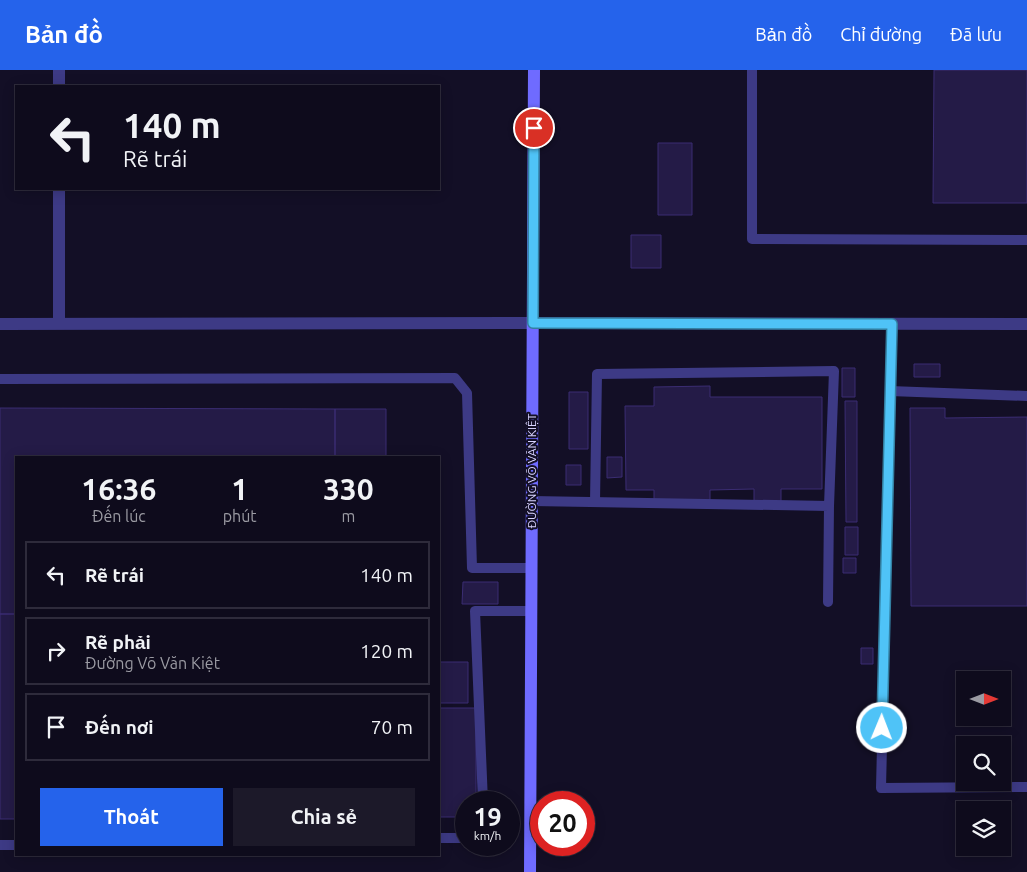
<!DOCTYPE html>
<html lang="vi">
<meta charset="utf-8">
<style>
body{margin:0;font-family:Ubuntu,sans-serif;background:#1c1929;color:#f1f3f6;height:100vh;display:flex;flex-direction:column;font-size:19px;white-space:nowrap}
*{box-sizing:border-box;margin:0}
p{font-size:16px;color:#9b9ba3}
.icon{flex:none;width:28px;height:28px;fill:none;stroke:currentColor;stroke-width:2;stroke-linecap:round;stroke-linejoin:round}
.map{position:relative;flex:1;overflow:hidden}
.drawer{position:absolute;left:15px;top:386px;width:425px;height:400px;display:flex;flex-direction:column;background:#0e0b1c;border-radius:0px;box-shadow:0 2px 12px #0003,0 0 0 1px #2e2b3b}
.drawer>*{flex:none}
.hud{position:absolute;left:15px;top:15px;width:425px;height:105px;border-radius:0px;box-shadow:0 2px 12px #0003,0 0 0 1px #2e2b3b;background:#0e0b1c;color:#f1f3f6;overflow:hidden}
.needle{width:32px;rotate:90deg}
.controls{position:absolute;left:956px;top:601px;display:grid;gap:10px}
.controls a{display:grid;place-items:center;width:55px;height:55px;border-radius:0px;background:#0e0b1c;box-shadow:0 2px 12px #0003,0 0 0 1px #2e2b3b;font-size:25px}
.speed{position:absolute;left:455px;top:721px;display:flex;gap:10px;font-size:25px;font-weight:700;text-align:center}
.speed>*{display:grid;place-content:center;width:65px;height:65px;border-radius:50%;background:#0e0b1c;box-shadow:0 2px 12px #0003,0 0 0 1px #2e2b3b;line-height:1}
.speed small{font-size:12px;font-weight:400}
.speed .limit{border:8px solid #d22;background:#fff;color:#111}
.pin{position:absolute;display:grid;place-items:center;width:42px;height:42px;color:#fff;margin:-21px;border:2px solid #fff;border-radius:50%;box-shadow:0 1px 5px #0007}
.me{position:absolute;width:55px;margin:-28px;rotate:1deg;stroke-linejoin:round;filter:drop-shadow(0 0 4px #0008)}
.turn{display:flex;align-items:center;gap:18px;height:105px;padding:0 25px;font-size:22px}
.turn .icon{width:65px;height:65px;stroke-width:2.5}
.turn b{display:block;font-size:35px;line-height:42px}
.eta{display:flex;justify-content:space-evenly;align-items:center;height:85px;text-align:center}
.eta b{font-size:30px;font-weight:700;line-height:35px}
.cta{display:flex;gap:10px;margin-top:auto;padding:10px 25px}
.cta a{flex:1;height:58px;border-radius:0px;background:#2563eb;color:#fff;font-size:20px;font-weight:700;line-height:58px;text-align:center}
.cta a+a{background:#1c1929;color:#f1f3f6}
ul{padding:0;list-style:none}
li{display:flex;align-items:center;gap:15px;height:68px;margin:0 10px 8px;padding:0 15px;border:2px solid #2e2b3b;border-radius:0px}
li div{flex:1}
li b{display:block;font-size:19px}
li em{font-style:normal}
header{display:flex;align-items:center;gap:30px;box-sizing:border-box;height:70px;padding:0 25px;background:#2563eb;color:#fff}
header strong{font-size:24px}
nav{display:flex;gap:28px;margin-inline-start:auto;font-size:18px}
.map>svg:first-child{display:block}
.building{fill:#241b47;stroke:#3b2d73}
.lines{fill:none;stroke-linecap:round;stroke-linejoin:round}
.lane{stroke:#3d3a85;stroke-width:10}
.street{stroke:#3d3a85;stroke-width:12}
.secondary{stroke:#6f6bff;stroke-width:12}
.route-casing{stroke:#337fa1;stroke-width:12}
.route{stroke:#4fc3f7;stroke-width:9}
.labels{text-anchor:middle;stroke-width:4;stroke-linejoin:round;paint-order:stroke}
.street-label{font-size:12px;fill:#d9d4ff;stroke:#130f26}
</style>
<header>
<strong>Bản đồ</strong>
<nav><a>Bản đồ</a><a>Chỉ đường</a><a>Đã lưu</a></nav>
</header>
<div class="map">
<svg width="1027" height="802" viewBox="0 0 1027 802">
<rect width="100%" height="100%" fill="#130f26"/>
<path class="building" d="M 934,0 L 1027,0 L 1027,133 L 933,133 Z
M 658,73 L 692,73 L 692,145 L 658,145 Z
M 631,165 L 661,165 L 661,198 L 631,198 Z
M 914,294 L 940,294 L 940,307 L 914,307 Z
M 842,298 L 855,298 L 855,327 L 842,327 Z
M 710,316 L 710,327 L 822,327 L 822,419 L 781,419 L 781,434 L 754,434 L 754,419 L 710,420 L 710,431 L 654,431 L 654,420 L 626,420 L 625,336 L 654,336 L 654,317 Z
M 569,322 L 588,322 L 588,379 L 569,379 Z
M 845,331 L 857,331 L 857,452 L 846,452 Z
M 0,338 L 335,339 L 335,388 L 16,388 L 16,544 L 0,544 Z
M 910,338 L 945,338 L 945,348 L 1027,347 L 1027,536 L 911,536 Z
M 335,339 L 386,339 L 386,388 L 335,388 Z
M 607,387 L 622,387 L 622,407 L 607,408 Z
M 566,395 L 581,395 L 581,415 L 566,415 Z
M 845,457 L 858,457 L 858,485 L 845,485 Z
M 843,488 L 856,488 L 856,503 L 843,503 Z
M 463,512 L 498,512 L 498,534 L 462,534 Z
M 0,544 L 16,544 L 16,749 L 0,749 Z
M 861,578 L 873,578 L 873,594 L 861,594 Z
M 439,592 L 468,592 L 468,633 L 439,633 Z
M 439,638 L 476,638 L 476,732 L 466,732 L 466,747 L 439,747 Z"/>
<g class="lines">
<path class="lane" d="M 752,0 L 752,169 L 1027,170
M 892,254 L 881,718 L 1027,717
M 0,309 L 455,308 L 467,323 L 472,498 L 532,498
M 890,321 L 1027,326
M 532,431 L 829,436
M 595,432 L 597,304 L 834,301 L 829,436 L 828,532
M 483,732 L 475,541 L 532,541
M 439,768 L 466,768
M 0,775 L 16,775"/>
<path class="street" d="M 59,16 L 59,0
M 0,254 L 533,253 L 1027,254
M 59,254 L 59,119"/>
<path class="secondary" d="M 530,802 L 534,0"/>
</g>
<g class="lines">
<defs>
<path id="route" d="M 534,58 L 533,253 L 892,254 L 882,658"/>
</defs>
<use href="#route" class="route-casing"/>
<use href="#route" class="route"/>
</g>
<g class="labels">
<g class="street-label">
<text transform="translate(532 401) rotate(-90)" y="4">ĐƯỜNG VÕ VĂN KIỆT</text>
</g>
</g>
</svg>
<div class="controls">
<a><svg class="needle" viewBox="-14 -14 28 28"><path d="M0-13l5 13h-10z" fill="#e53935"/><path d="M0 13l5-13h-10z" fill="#9b9ba3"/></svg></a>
<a><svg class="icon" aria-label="search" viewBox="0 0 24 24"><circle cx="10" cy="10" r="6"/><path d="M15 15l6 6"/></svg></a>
<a><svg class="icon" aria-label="layers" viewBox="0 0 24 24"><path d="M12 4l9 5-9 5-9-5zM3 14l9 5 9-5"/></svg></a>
</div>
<div class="speed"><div>19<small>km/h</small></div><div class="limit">20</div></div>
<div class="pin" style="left:534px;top:58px;background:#d93025"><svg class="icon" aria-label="arrive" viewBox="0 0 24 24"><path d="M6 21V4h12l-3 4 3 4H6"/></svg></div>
<svg class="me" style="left:882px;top:658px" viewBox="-20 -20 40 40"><circle r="17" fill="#4fc3f7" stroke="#fff" stroke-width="3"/><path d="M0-11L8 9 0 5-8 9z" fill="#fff"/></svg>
<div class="hud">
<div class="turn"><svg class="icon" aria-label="left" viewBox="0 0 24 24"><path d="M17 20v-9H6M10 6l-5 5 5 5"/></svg><div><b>140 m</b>Rẽ trái</div></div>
</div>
<section class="drawer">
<div class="eta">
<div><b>16:36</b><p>Đến lúc</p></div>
<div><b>1</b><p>phút</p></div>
<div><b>330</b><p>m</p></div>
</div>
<ul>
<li><svg class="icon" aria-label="left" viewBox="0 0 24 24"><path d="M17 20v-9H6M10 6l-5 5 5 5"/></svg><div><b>Rẽ trái</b></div><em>140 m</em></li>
<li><svg class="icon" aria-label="right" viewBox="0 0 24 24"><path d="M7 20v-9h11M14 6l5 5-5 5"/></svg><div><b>Rẽ phải</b><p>Đường Võ Văn Kiệt</p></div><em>120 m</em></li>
<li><svg class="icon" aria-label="arrive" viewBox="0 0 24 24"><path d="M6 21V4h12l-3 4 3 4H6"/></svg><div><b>Đến nơi</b></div><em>70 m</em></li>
</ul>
<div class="cta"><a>Thoát</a><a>Chia sẻ</a></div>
</section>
</div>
